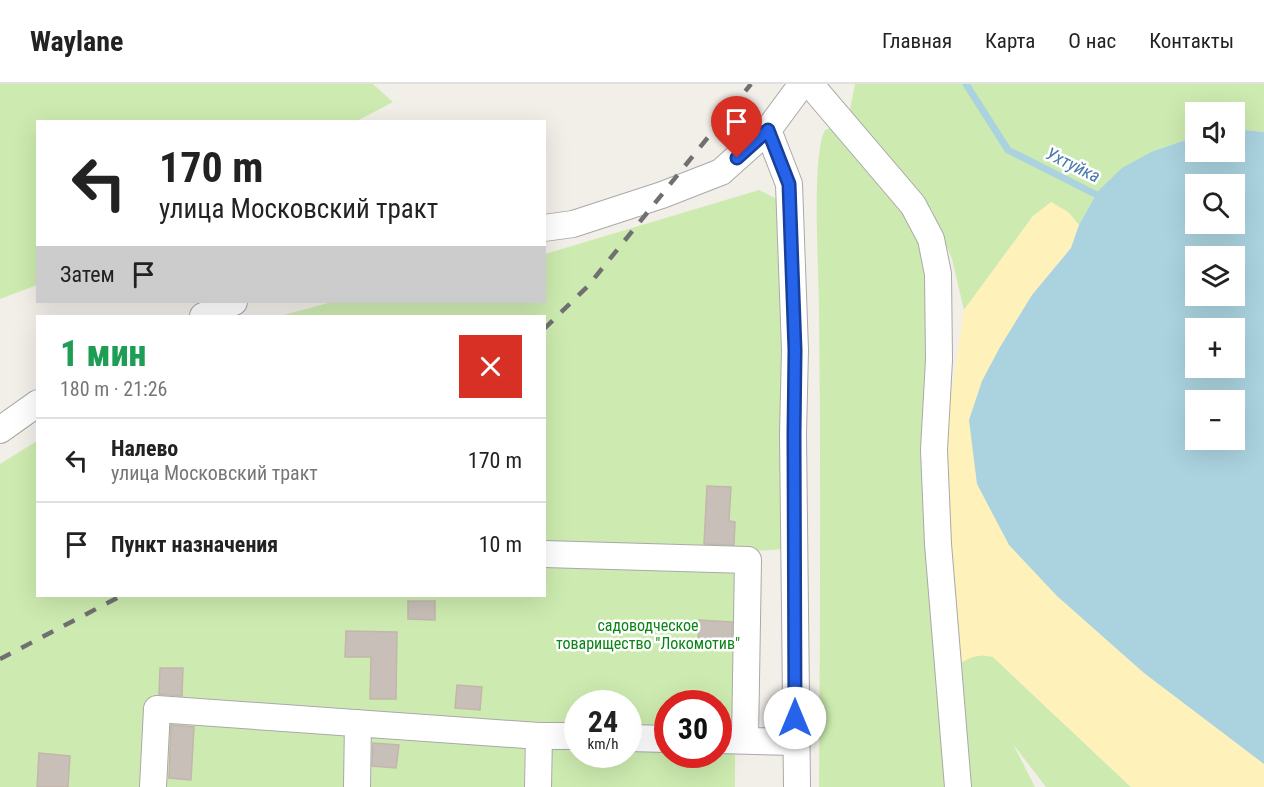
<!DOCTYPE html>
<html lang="ru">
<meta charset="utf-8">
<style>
body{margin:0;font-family:"Roboto Condensed",sans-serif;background:#f6f6f6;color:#222;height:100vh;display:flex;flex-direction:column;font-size:22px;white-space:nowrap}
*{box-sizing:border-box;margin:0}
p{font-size:20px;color:#767676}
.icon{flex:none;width:33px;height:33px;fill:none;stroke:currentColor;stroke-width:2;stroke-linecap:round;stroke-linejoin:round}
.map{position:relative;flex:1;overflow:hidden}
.drawer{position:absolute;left:36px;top:231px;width:510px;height:282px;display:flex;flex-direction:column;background:#fff;border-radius:0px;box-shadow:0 6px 24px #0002}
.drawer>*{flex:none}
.banner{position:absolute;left:36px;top:36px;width:510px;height:183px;border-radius:0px;box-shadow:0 6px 24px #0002;background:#fff;color:#222;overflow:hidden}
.controls{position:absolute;left:1185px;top:18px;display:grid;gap:12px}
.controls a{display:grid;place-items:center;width:60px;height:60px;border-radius:0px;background:#fff;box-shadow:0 6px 24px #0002;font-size:30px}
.speed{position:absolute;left:564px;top:606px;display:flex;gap:12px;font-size:30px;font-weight:700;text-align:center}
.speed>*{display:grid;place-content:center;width:78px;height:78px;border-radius:50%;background:#fff;box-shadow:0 6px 24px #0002;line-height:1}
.speed small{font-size:15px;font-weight:400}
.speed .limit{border:9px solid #d22;background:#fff;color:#111}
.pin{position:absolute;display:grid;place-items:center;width:51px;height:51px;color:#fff;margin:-62px -26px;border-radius:50% 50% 50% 0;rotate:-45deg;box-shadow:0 0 6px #0007}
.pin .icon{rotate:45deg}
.me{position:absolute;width:66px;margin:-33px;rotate:0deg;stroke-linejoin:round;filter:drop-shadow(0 0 4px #0008)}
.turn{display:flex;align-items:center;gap:21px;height:126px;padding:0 24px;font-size:27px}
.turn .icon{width:78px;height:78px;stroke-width:2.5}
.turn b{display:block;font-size:42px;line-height:51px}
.then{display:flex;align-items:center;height:57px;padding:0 24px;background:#0003;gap:12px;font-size:22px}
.round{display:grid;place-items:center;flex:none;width:63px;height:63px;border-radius:0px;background:#f6f6f6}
.summary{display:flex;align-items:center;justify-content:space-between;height:102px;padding:0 24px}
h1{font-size:36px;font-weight:800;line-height:45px;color:#1e9e55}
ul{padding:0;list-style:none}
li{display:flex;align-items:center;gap:18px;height:84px;padding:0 24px;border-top:2px solid #e0e0e0}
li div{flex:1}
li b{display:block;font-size:22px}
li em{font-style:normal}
header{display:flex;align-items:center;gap:36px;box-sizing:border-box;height:84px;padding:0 30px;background:#fff;border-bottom:2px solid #e0e0e0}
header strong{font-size:28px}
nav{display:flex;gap:33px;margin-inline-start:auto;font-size:21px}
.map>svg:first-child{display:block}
.grass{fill:#cdebb0}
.sand{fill:#fff1ba}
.water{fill:#aad3df;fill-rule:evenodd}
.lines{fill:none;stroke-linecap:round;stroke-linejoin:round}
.stream{stroke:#aad3df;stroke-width:7}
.building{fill:#c7bfb8;stroke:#c4b6ab;stroke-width:1.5}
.minor-casing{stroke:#a9a9a9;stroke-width:28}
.minor{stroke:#fff;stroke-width:26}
.rail{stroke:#707070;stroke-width:4.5;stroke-dasharray:12 12;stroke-linecap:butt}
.route-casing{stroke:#184099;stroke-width:15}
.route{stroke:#2563eb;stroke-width:10}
.labels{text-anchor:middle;stroke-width:5;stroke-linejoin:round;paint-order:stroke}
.park-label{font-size:16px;fill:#0c8416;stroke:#fff}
.water-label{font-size:18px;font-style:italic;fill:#4a7aab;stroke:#fff}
</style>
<header>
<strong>Waylane</strong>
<nav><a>Главная</a><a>Карта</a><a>О нас</a><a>Контакты</a></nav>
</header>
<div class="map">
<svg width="1264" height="703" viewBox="0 0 1264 703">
<rect width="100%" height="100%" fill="#f2efe9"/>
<path class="grass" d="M 0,0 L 373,0 L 393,18 L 357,37 L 38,38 L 37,201 L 0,215 Z
M 855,0 L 1264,0 L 1264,48 L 1235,45 L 1234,28 L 1196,28 L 1195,53 L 1153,67 L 1098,107 L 1079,141 L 1068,128 L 1033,132 L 964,226 L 952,175 L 932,126 L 878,66 L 850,25 Z
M 830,44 L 835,46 L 899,117 L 918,153 L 925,177 L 948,703 L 819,703 C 820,544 821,385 819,226 C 819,191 811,71 825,46 Z
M 759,106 L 775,114 L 782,129 L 785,465 L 739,468 L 545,461 L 544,232 L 280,232 L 332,218 L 544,218 L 545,170 Z
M 37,357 L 38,512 L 544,512 L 545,476 L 739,481 L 737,647 L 719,646 L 718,620 L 668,620 L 667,645 L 629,644 L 628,620 L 578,620 L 577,643 L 163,617 L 144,618 L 140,703 L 0,703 L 0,380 Z
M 983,571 L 993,573 L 1131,703 L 1046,703 L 1013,660 L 1035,703 L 971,703 L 958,581 L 970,573 Z
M 163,632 L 352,643 L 350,703 L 160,703 Z
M 364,647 L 525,658 L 524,703 L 363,703 Z
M 550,659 L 577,660 L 578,670 L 628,670 L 629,661 L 667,661 L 668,670 L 718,670 L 719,662 L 735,662 L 735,703 L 550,703 Z"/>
<path class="sand" d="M 1051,118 L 1068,128 L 1079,141 L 1071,163 L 1032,211 L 1000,263 L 1009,461 L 1057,512 L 1144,589 L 1264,680 L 1264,703 L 1131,703 L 993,573 C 978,569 970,573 958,581 L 944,358 L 964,226 L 1033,132 Z"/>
<path class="water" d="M 1235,45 L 1264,48 L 1264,680 L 1144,589 L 1057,512 L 1009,461 L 977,400 L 969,336 L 982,297 L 1000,263 L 1032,211 L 1071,164 L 1079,141 L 1098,107 L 1122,84 L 1153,67 L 1195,53 L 1196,68 L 1234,68 ZM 1196,100 L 1234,100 L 1234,140 L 1196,140 ZM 1234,172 L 1234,212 L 1196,212 L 1196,172 ZM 1196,244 L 1234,244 L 1234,284 L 1196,284 ZM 1196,316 L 1234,316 L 1234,356 L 1196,356 Z"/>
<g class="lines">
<path class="stream" d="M 966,0 L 1008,66 L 1103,114"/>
</g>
<path class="building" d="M 707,402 L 731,403 L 729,437 L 735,438 L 734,461 L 704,460 Z
M 408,517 L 435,517 L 435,536 L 408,535 Z
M 699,536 L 732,538 L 732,560 L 698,558 Z
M 346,547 L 397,548 L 396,615 L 370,615 L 371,573 L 345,573 Z
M 160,584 L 183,584 L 182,612 L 159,610 Z
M 457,601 L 482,603 L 480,626 L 455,624 Z
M 171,641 L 194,643 L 191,696 L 169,694 Z
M 373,659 L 399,661 L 396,684 L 372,682 Z
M 39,669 L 70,672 L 68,703 L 37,703 Z"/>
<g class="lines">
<defs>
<path id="minor" d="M 810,0 L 913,121 L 931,155 L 938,190 L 939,276 L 934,366 L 938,460 L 958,703
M 768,46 L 789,100 L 795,266 L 793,350 L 797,703
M 544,144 L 573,140 L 662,111 L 721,88 L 768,46 L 802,0
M 203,232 L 234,218
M 0,346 L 38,319
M 544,470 L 748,476 L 745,656
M 628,654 L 668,655
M 718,656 L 795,658
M 153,703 L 157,625 L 539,652
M 357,703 L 358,639
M 538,703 L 539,652 L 578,652"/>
</defs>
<use href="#minor" class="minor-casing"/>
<use href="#minor" class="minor"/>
<path class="rail" d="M 544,245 L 588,202 L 751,0
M 0,575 L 121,512"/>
</g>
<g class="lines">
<defs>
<path id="route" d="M 737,74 L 768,46 L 789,100 L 795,266 L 794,350 L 795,634"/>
</defs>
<use href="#route" class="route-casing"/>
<use href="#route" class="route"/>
</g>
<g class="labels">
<g class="park-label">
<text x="648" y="547">садоводческое<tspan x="648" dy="18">товарищество "Локомотив"</tspan></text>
</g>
<g class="water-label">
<text transform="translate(1073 81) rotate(26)" y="6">Ухтуйка</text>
</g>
</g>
</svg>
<div class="controls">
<a><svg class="icon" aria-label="sound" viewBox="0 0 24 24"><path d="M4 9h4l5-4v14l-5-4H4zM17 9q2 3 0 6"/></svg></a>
<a><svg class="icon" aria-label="search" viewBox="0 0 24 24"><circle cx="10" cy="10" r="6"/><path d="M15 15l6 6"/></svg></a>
<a><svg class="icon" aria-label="layers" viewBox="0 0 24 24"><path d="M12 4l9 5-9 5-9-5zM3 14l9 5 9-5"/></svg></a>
<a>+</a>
<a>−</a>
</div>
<div class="speed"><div>24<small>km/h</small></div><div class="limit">30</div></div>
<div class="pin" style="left:737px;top:74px;background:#d93025"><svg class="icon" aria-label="arrive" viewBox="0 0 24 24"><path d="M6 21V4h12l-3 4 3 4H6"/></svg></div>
<svg class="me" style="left:795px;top:634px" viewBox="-20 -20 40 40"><circle r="19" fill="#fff"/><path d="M0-13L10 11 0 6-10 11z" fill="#2563eb"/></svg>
<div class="banner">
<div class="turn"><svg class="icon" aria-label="left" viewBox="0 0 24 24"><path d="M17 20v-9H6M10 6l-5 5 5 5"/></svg><div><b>170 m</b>улица Московский тракт</div></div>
<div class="then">Затем<svg class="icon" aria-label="arrive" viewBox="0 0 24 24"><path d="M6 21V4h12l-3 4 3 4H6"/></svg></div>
</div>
<section class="drawer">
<div class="summary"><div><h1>1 мин</h1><p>180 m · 21:26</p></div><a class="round" style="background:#d93025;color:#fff"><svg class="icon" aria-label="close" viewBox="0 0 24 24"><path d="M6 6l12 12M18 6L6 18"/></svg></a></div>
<ul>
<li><svg class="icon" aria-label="left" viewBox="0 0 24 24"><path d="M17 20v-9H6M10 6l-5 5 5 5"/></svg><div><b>Налево</b><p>улица Московский тракт</p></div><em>170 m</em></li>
<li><svg class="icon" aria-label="arrive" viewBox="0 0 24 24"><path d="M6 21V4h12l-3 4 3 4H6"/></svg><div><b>Пункт назначения</b></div><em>10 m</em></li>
</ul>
</section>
</div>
